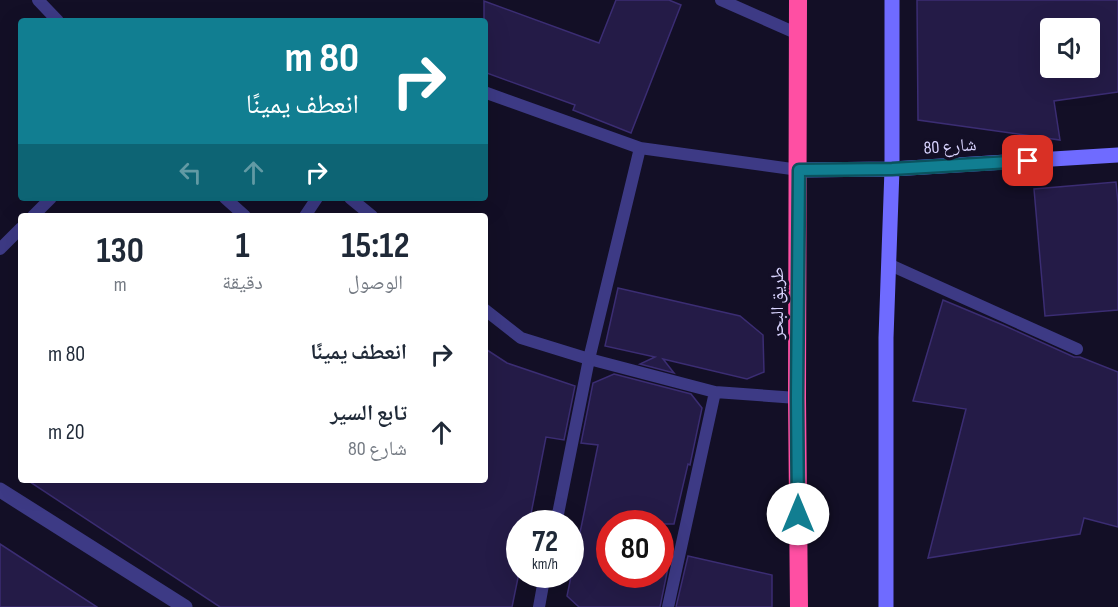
<!DOCTYPE html>
<html lang="ar">
<meta charset="utf-8">
<style>
body{margin:0;font-family:"Sofia Sans Condensed","Noto Naskh Arabic",sans-serif;background:#f6f6f7;color:#1f2937;direction:rtl;height:100vh;display:flex;flex-direction:column;font-size:22px;white-space:nowrap}
*{box-sizing:border-box;margin:0}
p{font-size:20px;color:#747a83}
.icon{flex:none;width:33px;height:33px;fill:none;stroke:currentColor;stroke-width:2;stroke-linecap:round;stroke-linejoin:round}
.map{position:relative;flex:1;overflow:hidden;direction:ltr}
.sheet{position:absolute;left:18px;top:213px;width:470px;height:270px;display:flex;flex-direction:column;background:#fff;border-radius:6px;box-shadow:0 6px 24px #0002;direction:rtl}
.sheet>*{flex:none}
.banner{position:absolute;left:18px;top:18px;width:470px;height:183px;border-radius:6px;box-shadow:0 6px 24px #0002;direction:rtl;background:#117e91;color:#fff;overflow:hidden}
.controls{position:absolute;left:1040px;top:18px;display:grid;gap:12px}
.controls a{display:grid;place-items:center;width:60px;height:60px;border-radius:6px;background:#fff;box-shadow:0 6px 24px #0002;font-size:30px}
.speed{position:absolute;left:506px;top:510px;display:flex;gap:12px;font-size:30px;font-weight:700;text-align:center}
.speed>*{display:grid;place-content:center;width:78px;height:78px;border-radius:50%;background:#fff;box-shadow:0 6px 24px #0002;line-height:1}
.speed small{font-size:15px;font-weight:400}
.speed .limit{border:9px solid #d22;background:#fff;color:#111}
.pin{position:absolute;display:grid;place-items:center;width:51px;height:51px;color:#fff;margin:-26px;border-radius:12px;box-shadow:0 3px 9px #0006}
.me{position:absolute;width:66px;margin:-33px;rotate:0deg;stroke-linejoin:round;filter:drop-shadow(0 0 4px #0008)}
.turn{display:flex;align-items:center;gap:21px;height:126px;padding:0 30px;font-size:27px}
.turn .icon{width:78px;height:78px;stroke-width:2.5}
.turn b{display:block;font-size:42px;line-height:51px}
.lanes{display:flex;align-items:center;height:57px;padding:0 30px;background:#0003;justify-content:center;gap:30px;direction:ltr}
.lanes .off{opacity:.35}
.eta{display:flex;justify-content:space-evenly;align-items:center;height:102px;text-align:center}
.eta b{font-size:36px;font-weight:700;line-height:42px}
ul{padding:0;list-style:none}
li{display:flex;align-items:center;gap:18px;height:78px;padding:0 30px}
li div{flex:1}
li b{display:block;font-size:22px}
li em{font-style:normal}
.map>svg:first-child{display:block}
.building{fill:#241b47;stroke:#3b2d73;stroke-width:1.5;fill-rule:evenodd}
.lines{fill:none;stroke-linecap:round;stroke-linejoin:round}
.lane{stroke:#3d3a85;stroke-width:12}
.street{stroke:#3d3a85;stroke-width:15}
.secondary{stroke:#6f6bff;stroke-width:15}
.highway{stroke:#ff4fa3;stroke-width:18}
.route-casing{stroke:#0b525e;stroke-width:15}
.route{stroke:#117e91;stroke-width:10}
.labels{text-anchor:middle;stroke-width:6;stroke-linejoin:round;paint-order:stroke}
.street-label{font-size:18px;fill:#d9d4ff;stroke:#130f26}
</style>
<div class="map">
<svg width="1118" height="607" viewBox="0 0 1118 607">
<rect width="100%" height="100%" fill="#130f26"/>
<path class="building" d="M 616,0 L 669,0 L 681,5 L 631,133 L 573,110 L 575,105 L 484,72 L 484,1 L 599,43 Z
M 917,0 L 1118,0 L 1118,92 L 1054,101 L 1060,140 L 918,120 ZM 1050,28 L 1089,28 L 1089,68 L 1050,68 Z
M 1116,182 L 1118,203 L 1118,310 L 1045,316 L 1034,189 Z
M 618,288 L 740,316 L 763,335 L 764,372 L 747,379 L 663,359 L 674,373 L 640,364 L 655,357 L 605,346 Z
M 943,300 L 1003,325 L 1074,357 L 1080,357 L 1118,372 L 1118,527 L 1084,518 L 1080,534 L 928,558 L 966,409 L 913,401 Z
M 484,348 L 507,363 L 575,386 L 564,440 L 546,437 L 529,524 L 519,524 L 519,573 L 512,607 L 220,607 L 27,480 L 484,480 Z
M 614,374 L 691,394 L 702,408 L 690,465 L 688,464 L 674,524 L 609,524 L 609,574 L 660,574 L 660,550 L 671,553 L 660,607 L 579,607 L 567,596 L 598,445 L 581,443 L 593,383 Z
M 0,544 L 97,607 L 0,607 Z
M 688,556 L 772,575 L 772,607 L 676,607 Z"/>
<g class="lines">
<path class="lane" d="M 38,0 L 58,21
M 721,0 L 798,34
M 484,92 L 640,148 L 799,170
M 225,198 L 245,216
M 350,198 L 372,216
M 33,216 L 51,198
M 305,216 L 317,198
M 0,249 L 21,228
M 888,264 L 1077,349
M 484,309 L 521,338 L 589,359 L 715,392 L 797,398
M 556,524 L 589,359 L 640,148
M 539,607 L 545,574
M 668,607 L 715,392"/>
<path class="street" d="M 0,490 L 185,607"/>
<path class="secondary" d="M 799,170 L 892,169 L 1118,155
M 886,607 L 886,338 L 892,169 L 892,0"/>
<path class="highway" d="M 798,0 L 797,398 L 799,607"/>
</g>
<g class="lines">
<defs>
<path id="route" d="M 798,514 L 797,398 L 799,170 L 892,169 L 1028,161"/>
</defs>
<use href="#route" class="route-casing"/>
<use href="#route" class="route"/>
</g>
<g class="labels">
<g class="street-label">
<text transform="translate(950 146) rotate(-4)" y="6">شارع 80</text>
<text transform="translate(777 303) rotate(-90)" y="6">طريق البحر</text>
</g>
</g>
</svg>
<div class="controls">
<a><svg class="icon" aria-label="sound" viewBox="0 0 24 24"><path d="M4 9h4l5-4v14l-5-4H4zM17 9q2 3 0 6"/></svg></a>
</div>
<div class="speed"><div>72<small>km/h</small></div><div class="limit">80</div></div>
<div class="pin" style="left:1028px;top:161px;background:#d93025"><svg class="icon" aria-label="arrive" viewBox="0 0 24 24"><path d="M6 21V4h12l-3 4 3 4H6"/></svg></div>
<svg class="me" style="left:798px;top:514px" viewBox="-20 -20 40 40"><circle r="19" fill="#fff"/><path d="M0-13L10 11 0 6-10 11z" fill="#117e91"/></svg>
<div class="banner">
<div class="turn"><svg class="icon" aria-label="right" viewBox="0 0 24 24"><path d="M7 20v-9h11M14 6l5 5-5 5"/></svg><div><b>80 m</b>انعطف يمينًا</div></div>
<div class="lanes"><svg class="icon off" aria-label="left" viewBox="0 0 24 24"><path d="M17 20v-9H6M10 6l-5 5 5 5"/></svg><svg class="icon off" aria-label="ahead" viewBox="0 0 24 24"><path d="M12 20V5M6 11l6-6 6 6"/></svg><svg class="icon" aria-label="right" viewBox="0 0 24 24"><path d="M7 20v-9h11M14 6l5 5-5 5"/></svg></div>
</div>
<section class="sheet">
<div class="eta">
<div><b>15:12</b><p>الوصول</p></div>
<div><b>1</b><p>دقيقة</p></div>
<div><b>130</b><p>m</p></div>
</div>
<ul>
<li><svg class="icon" aria-label="right" viewBox="0 0 24 24"><path d="M7 20v-9h11M14 6l5 5-5 5"/></svg><div><b>انعطف يمينًا</b></div><em>80 m</em></li>
<li><svg class="icon" aria-label="ahead" viewBox="0 0 24 24"><path d="M12 20V5M6 11l6-6 6 6"/></svg><div><b>تابع السير</b><p>شارع 80</p></div><em>20 m</em></li>
</ul>
</section>
</div>
